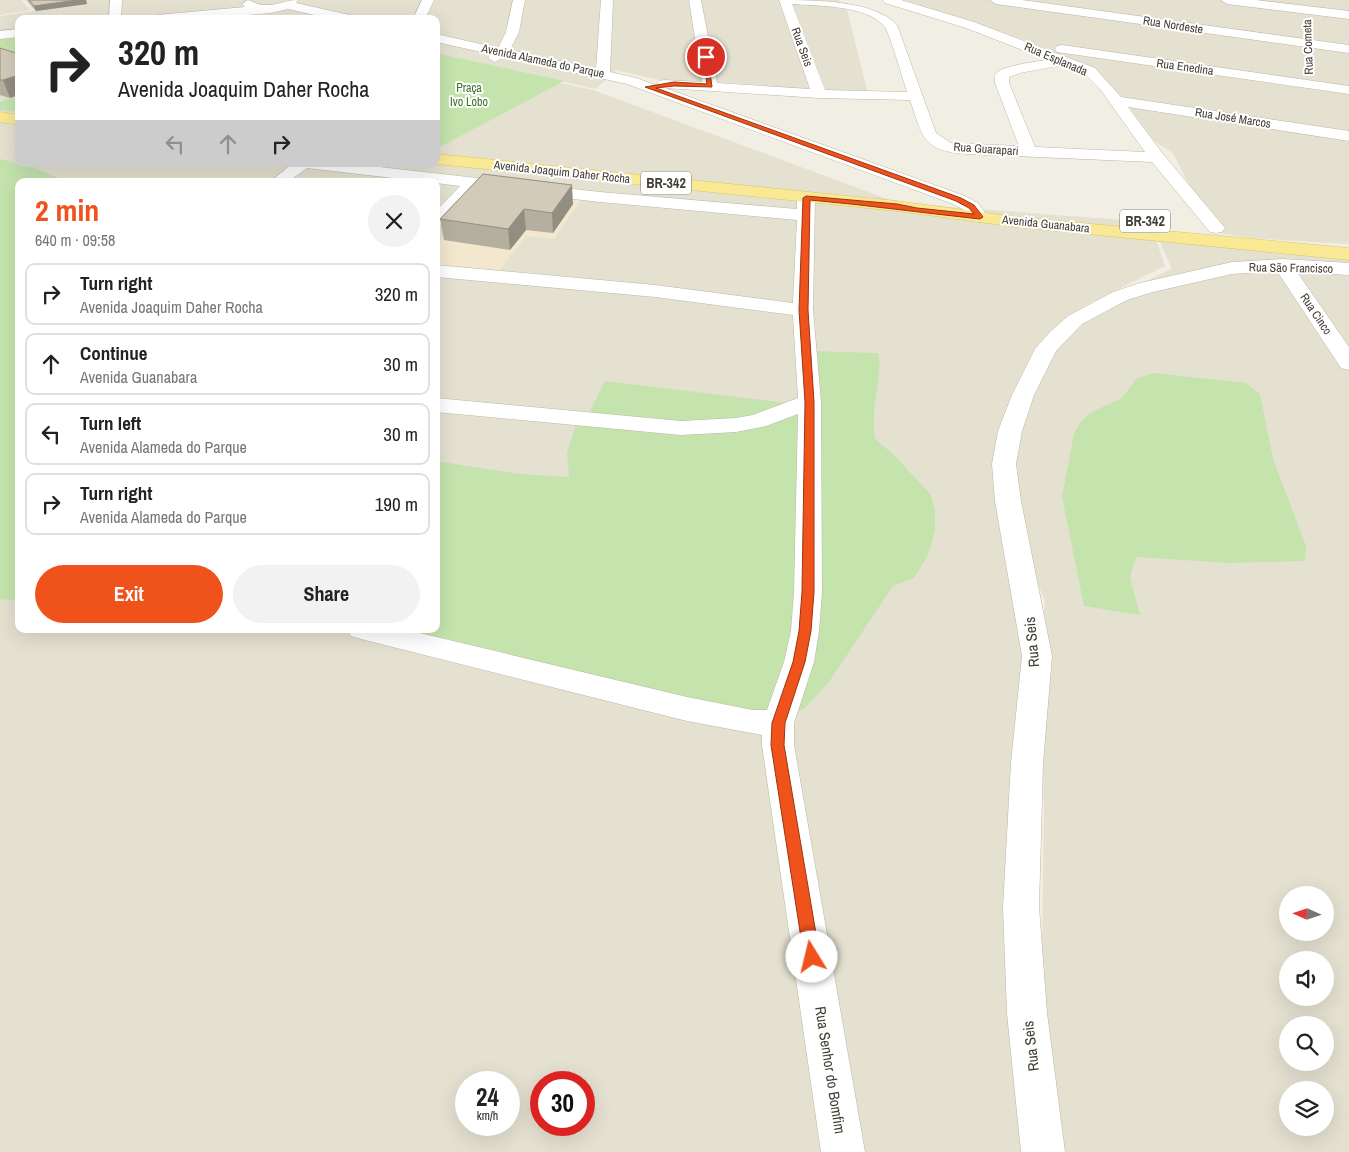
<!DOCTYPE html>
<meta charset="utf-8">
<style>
body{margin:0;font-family:"Archivo Narrow",sans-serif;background:#f2f2f2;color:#222;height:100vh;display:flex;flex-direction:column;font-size:19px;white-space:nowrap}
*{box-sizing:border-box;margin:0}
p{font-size:16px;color:#767676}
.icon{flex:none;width:28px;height:28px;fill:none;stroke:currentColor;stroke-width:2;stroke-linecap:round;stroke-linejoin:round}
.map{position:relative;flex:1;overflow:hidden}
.side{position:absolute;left:15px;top:178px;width:425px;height:455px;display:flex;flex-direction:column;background:#fff;border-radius:10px;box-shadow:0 5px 20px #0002}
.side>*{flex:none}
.hud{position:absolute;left:15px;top:15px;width:425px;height:152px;border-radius:10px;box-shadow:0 5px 20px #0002;background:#fff;color:#222;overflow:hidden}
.needle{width:32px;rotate:273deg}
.buttons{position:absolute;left:1279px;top:886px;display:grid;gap:10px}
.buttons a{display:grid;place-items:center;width:55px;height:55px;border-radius:50%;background:#fff;box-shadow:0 5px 20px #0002;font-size:25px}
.speed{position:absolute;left:455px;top:1071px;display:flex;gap:10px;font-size:25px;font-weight:700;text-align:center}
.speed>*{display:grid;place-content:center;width:65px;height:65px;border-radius:50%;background:#fff;box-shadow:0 5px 20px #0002;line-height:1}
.speed small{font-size:12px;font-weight:400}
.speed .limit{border:8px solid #d22;background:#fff;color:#111}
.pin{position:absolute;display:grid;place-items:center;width:42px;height:42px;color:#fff;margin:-21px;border:2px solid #fff;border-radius:50%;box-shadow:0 1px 5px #0007}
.me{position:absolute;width:55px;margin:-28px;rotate:351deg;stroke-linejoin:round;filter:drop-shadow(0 0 4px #0008)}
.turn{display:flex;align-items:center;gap:18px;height:105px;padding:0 20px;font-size:22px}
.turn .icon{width:65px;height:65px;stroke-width:2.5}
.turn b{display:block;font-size:35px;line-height:42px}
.lanes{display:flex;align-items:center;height:48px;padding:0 20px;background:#0003;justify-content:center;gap:25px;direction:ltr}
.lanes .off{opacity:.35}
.round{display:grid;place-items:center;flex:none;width:52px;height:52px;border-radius:26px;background:#f2f2f2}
.summary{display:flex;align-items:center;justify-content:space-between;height:85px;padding:0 20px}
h1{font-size:30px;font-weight:700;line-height:38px;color:#f0521b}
.action{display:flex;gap:10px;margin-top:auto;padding:10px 20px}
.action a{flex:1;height:58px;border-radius:30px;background:#f0521b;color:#fff;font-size:20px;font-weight:700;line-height:58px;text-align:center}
.action a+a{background:#f2f2f2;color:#222}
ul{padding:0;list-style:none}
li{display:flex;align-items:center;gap:15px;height:62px;margin:0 10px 8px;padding:0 10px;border:2px solid #e0e0e0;border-radius:10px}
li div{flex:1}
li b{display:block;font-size:19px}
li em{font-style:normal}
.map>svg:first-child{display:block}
.residential{fill:#e4e1d1;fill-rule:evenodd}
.commercial{fill:#f3e7ce}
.green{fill:#c5e4ad}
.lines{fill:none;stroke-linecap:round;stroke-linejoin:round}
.minor-casing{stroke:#bcb7a6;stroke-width:1}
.major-casing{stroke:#ddc665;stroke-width:1}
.minor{fill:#fff;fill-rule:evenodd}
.major{fill:#f9e894;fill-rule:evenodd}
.wall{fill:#b5af9f}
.shaded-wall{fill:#938e82}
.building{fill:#d2cbb9;stroke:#938e82}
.route{fill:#f0521b;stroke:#9c3512}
.labels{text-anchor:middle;stroke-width:4;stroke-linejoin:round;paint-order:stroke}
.far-street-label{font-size:12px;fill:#423e34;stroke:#fff}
.far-park-label{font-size:12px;fill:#3d712a;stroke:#fff}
.shield{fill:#fff;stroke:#7b7871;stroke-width:1}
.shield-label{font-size:14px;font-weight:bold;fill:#423e34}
.street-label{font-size:15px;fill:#423e34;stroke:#fff}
</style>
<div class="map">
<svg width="1349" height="1152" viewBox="0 0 1349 1152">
<rect width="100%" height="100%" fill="#f1eee3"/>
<path class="residential" d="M 0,0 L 21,0 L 30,10 L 0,15 Z
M 25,0 L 840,0 L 838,3 L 846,6 L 868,94 L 734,83 L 662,81 L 616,70 L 596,89 L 436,53 L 436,19 L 283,19 L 242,10 L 156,19 L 19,19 L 19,33 L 0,35 L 0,16 L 35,11 Z
M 901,0 L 1349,0 L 1349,244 L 1251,238 L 1213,232 L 1173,153 L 1154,141 L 1124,100 L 1096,72 L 1033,43 L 965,19 Z
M 19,34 L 19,164 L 436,164 L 436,56 L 593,90 L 898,203 L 1150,222 L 1165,266 L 1086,305 L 1037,351 L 995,458 L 1034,601 L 1037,1152 L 0,1152 L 0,36 ZM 19,181 L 436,181 L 436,629 L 19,629 ZM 466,1082 L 509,1082 L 509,1125 L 466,1125 ZM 541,1082 L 584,1082 L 584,1125 L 541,1125 Z
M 1158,237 L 1349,257 L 1349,1152 L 1052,1152 L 1040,1094 L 1044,806 L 1039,669 L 1045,601 L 1013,524 L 1019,399 L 1043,354 L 1114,296 L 1172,269 ZM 1288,895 L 1325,895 L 1325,932 L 1288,932 ZM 1288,960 L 1325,960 L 1325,998 L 1288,998 ZM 1288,1025 L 1325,1025 L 1325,1062 L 1288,1062 ZM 1288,1090 L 1325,1090 L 1325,1128 L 1288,1128 Z"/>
<path class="commercial" d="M 486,187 L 583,197 L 554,239 L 526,236 L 497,273 L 436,265 L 436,245 Z"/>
<path class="green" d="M 19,37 L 19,55 L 0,49 L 0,39 Z
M 436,53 L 564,81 L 436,149 Z
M 19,96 L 19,112 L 0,110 L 0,102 Z
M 0,159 L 35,168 L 66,181 L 19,181 L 19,601 L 0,599 Z
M 814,351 L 878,353 C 884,382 868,410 876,440 L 893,454 L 931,495 L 935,512 L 935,531 L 928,555 L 914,578 L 893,586 L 829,682 L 804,709 L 748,727 L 350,629 L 436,629 L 436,461 L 520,474 L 569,477 L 567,453 L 576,425 L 589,413 L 605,381 L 812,406 Z
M 1153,373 L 1246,383 L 1260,394 L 1273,459 L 1306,546 L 1305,561 L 1229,563 L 1136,557 L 1130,577 L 1140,615 L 1084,606 L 1062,497 L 1074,433 L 1082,420 L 1092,412 L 1122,398 L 1136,379 Z"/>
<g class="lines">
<defs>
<path id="minor" d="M 110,0 L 122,0 L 121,19 L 109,19 Z
M 248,0 C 254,2 258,5 264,5 C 277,6 286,0 298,0 L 296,3 L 354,16 L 356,19 L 332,19 L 288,9 L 271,13 L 200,19 L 151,19 L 157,15 L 245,7 L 242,4 Z
M 422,0 L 434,0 L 425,19 L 413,19 Z
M 513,0 L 525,0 L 519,32 L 510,50 L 596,69 L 601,0 L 613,0 L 610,72 L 636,78 L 658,86 L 657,84 L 659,81 L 664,80 L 702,82 L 689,0 L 701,0 L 717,83 L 810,89 L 779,0 C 813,0 874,0 897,25 L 936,133 L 951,143 L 1019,146 L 995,83 C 995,80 994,77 995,75 C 998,66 1039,61 1048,60 L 966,28 L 885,3 L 883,0 L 901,0 L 974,22 L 1095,68 L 1121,97 L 1349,131 L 1349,141 L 1128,107 L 1163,154 L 1225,228 L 1222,232 L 1216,233 L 1210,232 L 1152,162 L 967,154 C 923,151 923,138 910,100 L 819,98 L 665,88 L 965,196 L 978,203 L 988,217 L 985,221 L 979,222 L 973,221 L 966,211 L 953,204 L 627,84 L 504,57 L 495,62 L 488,58 L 491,54 L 436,42 L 436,34 L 498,48 L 506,32 ZM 792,4 C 818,6 866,5 884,26 C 890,33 903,80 907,92 L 825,90 ZM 1063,65 L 1085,74 L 1100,89 L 1145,152 L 1035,147 L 1009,83 L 1009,77 L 1020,73 Z
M 990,0 L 1022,0 L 1349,45 L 1349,53 L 996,4 Z
M 1221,0 L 1256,0 L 1349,11 L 1349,19 L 1227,4 Z
M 19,29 L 19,37 L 0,39 L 0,31 Z
M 1062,45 L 1349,86 L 1349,94 L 1057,52 L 1055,49 L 1057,46 Z
M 292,164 L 353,164 L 600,192 L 797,209 L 797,198 L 800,194 L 806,193 L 812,194 L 815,198 L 813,310 L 821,402 L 822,592 L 819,631 L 814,662 L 794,723 L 794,745 L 865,1152 L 821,1152 L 762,745 L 762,735 L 687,721 L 361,639 L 351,636 L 347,629 L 403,629 L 687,697 L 753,710 L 767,710 L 784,662 L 791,631 L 794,592 L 798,414 L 766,426 L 736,432 L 681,435 L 436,412 L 436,398 L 681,421 L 736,418 L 753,415 L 798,398 L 793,315 L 655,297 L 436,277 L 436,265 L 655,285 L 793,303 L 797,220 L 600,202 L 478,188 L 442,225 L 436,226 L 436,211 L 460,186 L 436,183 L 436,181 L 419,181 L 307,168 L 289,181 L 271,181 Z
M 1283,259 L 1349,263 L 1349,275 L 1297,272 L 1349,347 L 1349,370 L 1341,368 L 1277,271 L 1232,274 L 1153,292 L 1127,300 L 1082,324 L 1056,351 L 1034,395 L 1022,431 L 1016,464 L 1021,501 L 1052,656 L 1043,763 L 1039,907 L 1047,1013 L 1065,1152 L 1021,1152 L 1007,1013 L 1003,907 L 1011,763 L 1022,656 L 995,501 L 992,464 L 998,431 L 1012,395 L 1035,349 L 1050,332 L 1068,316 L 1113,292 L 1140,283 L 1232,262 Z"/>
<path id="major" d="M 0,112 L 19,115 L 19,125 L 0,122 Z
M 436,154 L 897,201 L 1017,217 L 1349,248 L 1349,260 L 1017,227 L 897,211 L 436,164 Z"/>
</defs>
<use href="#minor" class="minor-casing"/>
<use href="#major" class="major-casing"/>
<use href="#minor" class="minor"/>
<use href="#major" class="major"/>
</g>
<path class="wall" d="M 27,0 L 86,0 L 87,4 L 36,11 Z
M 0,48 L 10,98 L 0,95 Z
M 483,174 L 573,204 L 553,233 L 526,230 L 510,250 L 444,240 L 440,219 Z"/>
<path class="shaded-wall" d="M 77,0 L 86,0 L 87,4 L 36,11 L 34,6 Z
M 19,75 L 19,95 L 10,98 L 3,80 Z
M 572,185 L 573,204 L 553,233 L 552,213 Z
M 524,209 L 526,230 L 510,250 L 508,229 Z"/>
<path class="building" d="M 29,0 L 77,0 L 34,6 Z
M 0,48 L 19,54 L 19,75 L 3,80 L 0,80 Z
M 483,174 L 572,185 L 552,213 L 524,209 L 508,229 L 440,219 Z"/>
<path class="route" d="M 706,55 L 708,57 L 712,87 L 674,86 L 656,88 L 961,198 L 974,205 L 983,217 L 980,219 C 923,213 867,205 810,200 L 808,310 L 814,402 L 814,592 L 811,631 L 805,662 L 785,723 L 784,745 L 820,957 L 817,962 L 812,964 L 806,962 L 804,957 L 771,745 L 772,723 L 793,662 L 799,631 L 802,592 L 805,402 L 799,310 L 803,198 L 806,196 L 897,204 L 917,208 L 974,214 L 969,208 L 956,201 L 645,87 L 674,82 L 707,84 L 703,57 Z"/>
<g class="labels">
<g class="far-street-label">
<text transform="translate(1173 25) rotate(9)" y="4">Rua Nordeste</text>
<text transform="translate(802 47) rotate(70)" y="4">Rua Seis</text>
<text transform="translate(1308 47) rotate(-92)" y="4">Rua Cometa</text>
<text transform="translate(1056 59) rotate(23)" y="4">Rua Esplanada</text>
<text transform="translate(543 61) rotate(12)" y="4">Avenida Alameda do Parque</text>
<text transform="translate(1185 67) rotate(8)" y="4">Rua Enedina</text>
<text transform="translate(1233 118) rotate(9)" y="4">Rua José Marcos</text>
<text transform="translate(986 149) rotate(4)" y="4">Rua Guarapari</text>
<text transform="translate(562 172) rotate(6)" y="4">Avenida Joaquim Daher Rocha</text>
<text transform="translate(1046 224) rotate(6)" y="4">Avenida Guanabara</text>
<text transform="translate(1291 268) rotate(1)" y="4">Rua São Francisco</text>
<text transform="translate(1316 314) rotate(56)" y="4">Rua Cinco</text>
</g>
<g class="far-park-label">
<text x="469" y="92">Praça<tspan x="469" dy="14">Ivo Lobo</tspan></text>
</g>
<g class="shield">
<rect x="641" y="171.5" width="50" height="23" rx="4"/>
<rect x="1120" y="209.5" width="50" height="23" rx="4"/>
</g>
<g class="shield-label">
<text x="666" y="188">BR-342</text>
<text x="1145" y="226">BR-342</text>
</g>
<g class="street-label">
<text transform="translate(1032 642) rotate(-95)" y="5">Rua Seis</text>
<text transform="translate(1031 1046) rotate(-97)" y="5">Rua Seis</text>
<text transform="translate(830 1070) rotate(81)" y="5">Rua Senhor do Bomfim</text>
</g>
</g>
</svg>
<div class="buttons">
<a><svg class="needle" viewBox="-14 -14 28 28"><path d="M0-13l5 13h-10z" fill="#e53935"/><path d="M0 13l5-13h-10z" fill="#767676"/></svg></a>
<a><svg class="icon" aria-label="sound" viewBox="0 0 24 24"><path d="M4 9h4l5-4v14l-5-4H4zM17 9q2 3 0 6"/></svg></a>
<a><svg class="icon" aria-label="search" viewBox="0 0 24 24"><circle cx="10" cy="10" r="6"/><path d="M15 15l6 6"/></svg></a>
<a><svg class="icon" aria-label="layers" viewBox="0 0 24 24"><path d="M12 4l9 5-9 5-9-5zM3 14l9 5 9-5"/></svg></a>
</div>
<div class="speed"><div>24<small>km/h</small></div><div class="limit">30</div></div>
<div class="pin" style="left:706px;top:57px;background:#d93025"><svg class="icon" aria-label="arrive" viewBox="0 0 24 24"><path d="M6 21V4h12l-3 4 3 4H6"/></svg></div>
<svg class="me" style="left:812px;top:957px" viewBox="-20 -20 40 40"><circle r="19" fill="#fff"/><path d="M0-13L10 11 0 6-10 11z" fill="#f0521b"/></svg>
<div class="hud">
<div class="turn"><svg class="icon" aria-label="right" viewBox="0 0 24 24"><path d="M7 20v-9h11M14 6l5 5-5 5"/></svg><div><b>320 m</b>Avenida Joaquim Daher Rocha</div></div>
<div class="lanes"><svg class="icon off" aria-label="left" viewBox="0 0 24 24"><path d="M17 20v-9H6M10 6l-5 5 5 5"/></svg><svg class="icon off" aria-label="ahead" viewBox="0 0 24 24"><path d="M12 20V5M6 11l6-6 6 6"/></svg><svg class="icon" aria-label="right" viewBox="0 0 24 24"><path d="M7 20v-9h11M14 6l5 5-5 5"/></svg></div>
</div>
<section class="side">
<div class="summary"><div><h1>2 min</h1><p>640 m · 09:58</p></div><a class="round"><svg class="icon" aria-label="close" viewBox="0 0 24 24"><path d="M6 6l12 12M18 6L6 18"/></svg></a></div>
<ul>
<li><svg class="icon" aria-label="right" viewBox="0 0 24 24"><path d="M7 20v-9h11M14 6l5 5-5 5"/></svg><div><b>Turn right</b><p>Avenida Joaquim Daher Rocha</p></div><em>320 m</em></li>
<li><svg class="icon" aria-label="ahead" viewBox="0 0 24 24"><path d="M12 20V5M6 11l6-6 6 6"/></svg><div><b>Continue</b><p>Avenida Guanabara</p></div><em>30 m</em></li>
<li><svg class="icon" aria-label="left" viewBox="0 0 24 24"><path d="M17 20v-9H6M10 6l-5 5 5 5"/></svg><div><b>Turn left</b><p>Avenida Alameda do Parque</p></div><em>30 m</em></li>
<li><svg class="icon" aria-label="right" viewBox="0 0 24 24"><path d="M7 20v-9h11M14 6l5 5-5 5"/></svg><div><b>Turn right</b><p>Avenida Alameda do Parque</p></div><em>190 m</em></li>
</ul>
<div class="action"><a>Exit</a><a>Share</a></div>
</section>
</div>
